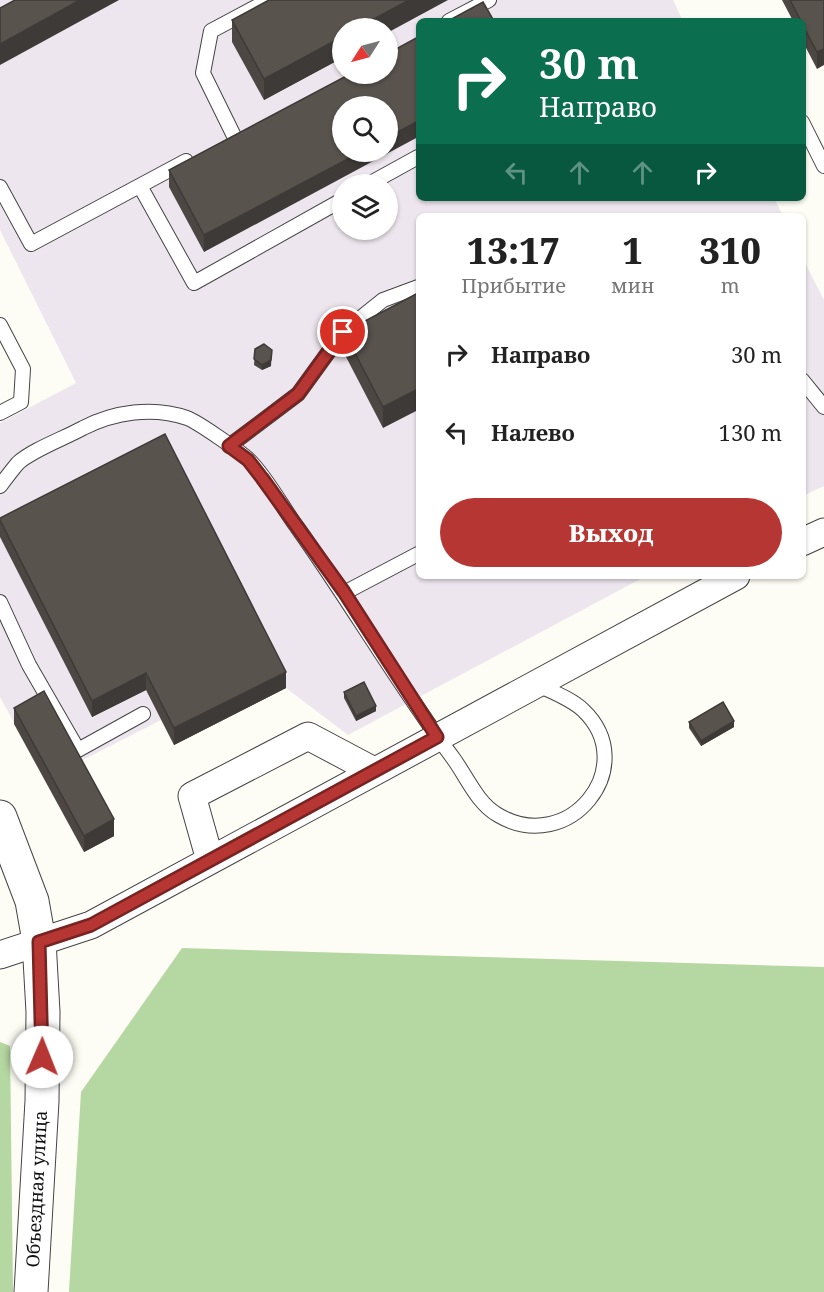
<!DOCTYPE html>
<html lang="ru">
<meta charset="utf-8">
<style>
body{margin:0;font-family:"Noto Serif",serif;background:#f6f6f6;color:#222;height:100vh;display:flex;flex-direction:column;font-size:22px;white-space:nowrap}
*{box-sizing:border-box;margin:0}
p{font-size:20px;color:#767676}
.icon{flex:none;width:33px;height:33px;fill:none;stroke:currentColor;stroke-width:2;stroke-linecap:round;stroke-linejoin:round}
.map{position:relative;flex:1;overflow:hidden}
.side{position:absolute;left:416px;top:213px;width:390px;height:366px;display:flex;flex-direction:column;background:#fff;border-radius:9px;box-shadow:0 2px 4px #0004}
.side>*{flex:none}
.banner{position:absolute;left:416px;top:18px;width:390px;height:183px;border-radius:9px;box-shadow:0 2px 4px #0004;background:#0b6e4f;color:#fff;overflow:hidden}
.needle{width:39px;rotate:234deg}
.fabs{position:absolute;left:332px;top:18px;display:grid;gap:12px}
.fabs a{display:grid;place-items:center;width:66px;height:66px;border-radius:50%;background:#fff;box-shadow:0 2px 4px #0004;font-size:30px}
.pin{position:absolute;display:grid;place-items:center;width:51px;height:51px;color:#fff;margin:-26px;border:3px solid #fff;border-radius:50%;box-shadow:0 2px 6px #0007}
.me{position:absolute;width:66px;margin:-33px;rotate:1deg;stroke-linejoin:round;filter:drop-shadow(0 0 4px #0008)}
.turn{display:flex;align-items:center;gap:21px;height:126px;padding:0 24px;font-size:27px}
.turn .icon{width:78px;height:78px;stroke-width:2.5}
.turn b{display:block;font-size:42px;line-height:51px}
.lanes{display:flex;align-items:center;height:57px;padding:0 24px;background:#0003;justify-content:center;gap:30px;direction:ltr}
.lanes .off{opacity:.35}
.eta{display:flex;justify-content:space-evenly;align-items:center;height:102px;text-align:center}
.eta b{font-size:36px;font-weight:800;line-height:42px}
.button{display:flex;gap:12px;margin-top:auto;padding:12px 24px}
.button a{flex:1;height:69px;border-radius:36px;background:#b63633;color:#fff;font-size:24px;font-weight:800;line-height:69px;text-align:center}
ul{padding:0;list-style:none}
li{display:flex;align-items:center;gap:18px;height:78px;padding:0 24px}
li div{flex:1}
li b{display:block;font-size:22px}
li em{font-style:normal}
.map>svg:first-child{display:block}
.industrial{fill:#eee6ee;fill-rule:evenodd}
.forest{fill:#b5d7a1}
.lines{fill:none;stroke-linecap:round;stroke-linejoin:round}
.service-casing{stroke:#444;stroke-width:16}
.minor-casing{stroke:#444;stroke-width:29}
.tertiary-casing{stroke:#444;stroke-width:35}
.service{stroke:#fff;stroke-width:14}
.minor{stroke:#fff;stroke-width:27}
.tertiary{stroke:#fff;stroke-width:33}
.wall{fill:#4d4743}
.shaded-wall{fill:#3e3a37}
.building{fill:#59534e;stroke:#3e3a37;stroke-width:1.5}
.route-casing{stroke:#762321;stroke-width:15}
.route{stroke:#b63633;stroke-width:10}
.labels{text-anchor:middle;stroke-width:6;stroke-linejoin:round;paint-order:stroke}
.street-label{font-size:18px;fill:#111;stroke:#fff}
</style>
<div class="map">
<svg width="824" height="1292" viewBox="0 0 824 1292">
<rect width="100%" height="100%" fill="#fefdf5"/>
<path class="industrial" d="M 0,0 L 673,0 L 683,21 L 418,21 L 418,198 L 774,198 L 783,216 L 418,216 L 418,576 L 646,576 L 348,735 L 286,688 L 174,745 L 161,720 L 75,764 L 114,836 L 84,852 L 0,697 L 0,423 L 76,383 L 0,230 ZM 342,28 L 387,28 L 387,74 L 342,74 ZM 342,106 L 387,106 L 387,152 L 342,152 ZM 342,184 L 387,184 L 387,230 L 342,230 Z
M 802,257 L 824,300 L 824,486 L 803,496 Z"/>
<path class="forest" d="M 182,948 L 824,967 L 824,1292 L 69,1292 L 81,1092 Z
M 0,1042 L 10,1046 L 13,1292 L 0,1292 Z"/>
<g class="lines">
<defs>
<path id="service" d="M 449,21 L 489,0
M 802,122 L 824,166
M 234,136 L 203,73 L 211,31 L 269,0
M 369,184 L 418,157
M 140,186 L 194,283 L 342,200
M 0,187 L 31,244 L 186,161
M 0,325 L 23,369 L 21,402 L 0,413
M 802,380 L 824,407
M 229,446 L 298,394 L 343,332 L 383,300 L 418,287
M 0,486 C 6,478 12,470 18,463 C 32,450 65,438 83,428 C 114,412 153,406 187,418 C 198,422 239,451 248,459 C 266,476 282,507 297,527 C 351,603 398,684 453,758 C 467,777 477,803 498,815 C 569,857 642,766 583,710 C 570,698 552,692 536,684
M 344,593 L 418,554
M 0,602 L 29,665 L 78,750 L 143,714"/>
<path id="minor" d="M 802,542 L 824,532
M 210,860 L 192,796 L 308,736 L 374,771
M 0,955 L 91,925 L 736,576"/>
<path id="tertiary" d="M 0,817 L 32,901 L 39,941 L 43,1012 L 42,1101 L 31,1292"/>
</defs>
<use href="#service" class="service-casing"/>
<use href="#minor" class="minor-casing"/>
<use href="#tertiary" class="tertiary-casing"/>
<use href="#service" class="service"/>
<use href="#minor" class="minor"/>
<use href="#tertiary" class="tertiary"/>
</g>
<path class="wall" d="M 782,0 L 824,0 L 817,69 L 802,40 L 802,21 L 793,21 Z
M 232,20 L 342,28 L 342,58 L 264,100 L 232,42 Z
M 350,74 L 204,252 L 169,187 L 169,170 Z
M 418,293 L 383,428 L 344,353 L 344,332 Z
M 255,349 L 271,366 L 262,370 L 254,365 Z
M 0,518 L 286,688 L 174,745 L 146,690 L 92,717 L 0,537 Z
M 344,692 L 376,711 L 356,721 L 344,698 Z
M 14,708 L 114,836 L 84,852 L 14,724 Z
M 689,722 L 734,727 L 701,746 L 689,728 Z"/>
<path class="shaded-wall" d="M 80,0 L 119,0 L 0,65 L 0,44 Z
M 409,0 L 448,0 L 387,33 L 387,28 L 357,28 Z
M 342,37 L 342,58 L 264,100 L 264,79 Z
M 824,49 L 824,65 L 817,69 L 817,52 Z
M 418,121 L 418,137 L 204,252 L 204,235 L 361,152 L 387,152 L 387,138 Z
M 272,350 L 271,366 L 262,370 L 262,365 Z
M 418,389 L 418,410 L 383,428 L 383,407 Z
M 286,672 L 286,688 L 174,745 L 174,728 Z
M 146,673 L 146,690 L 92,717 L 92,701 Z
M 376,706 L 376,711 L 356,721 L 356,716 Z
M 734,721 L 734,727 L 701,746 L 701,741 Z
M 114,819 L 114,836 L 84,852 L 84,836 Z"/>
<path class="building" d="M 15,0 L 80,0 L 0,44 L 0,8 Z
M 269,0 L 409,0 L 357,28 L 342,28 L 342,37 L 264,79 L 232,20 Z
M 790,0 L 824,0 L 824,49 L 817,52 L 802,24 L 802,21 L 801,21 Z
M 483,2 L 494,21 L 448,21 Z
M 418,37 L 418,121 L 387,138 L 387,106 L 342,106 L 342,152 L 361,152 L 204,235 L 169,170 L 350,74 L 387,74 L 387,54 Z
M 418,293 L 418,389 L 383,407 L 344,332 Z
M 264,344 L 272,350 L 271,360 L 262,365 L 254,359 L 255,349 Z
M 165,434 L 286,672 L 174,728 L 146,673 L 92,701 L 0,520 L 0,518 Z
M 364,682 L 376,706 L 356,716 L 344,692 Z
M 44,691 L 114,819 L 84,836 L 14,708 Z
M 723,702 L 734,721 L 701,741 L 689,722 Z"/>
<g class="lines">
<defs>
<path id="route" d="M 42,1057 L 39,942 L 91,925 L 437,737 L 344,592 L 262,478 L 248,460 L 229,446 L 298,394 L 343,332"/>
</defs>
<use href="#route" class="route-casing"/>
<use href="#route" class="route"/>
</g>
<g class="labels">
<g class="street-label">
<text transform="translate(37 1189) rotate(-87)" y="6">Объездная улица</text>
</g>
</g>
</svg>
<div class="fabs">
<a><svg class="needle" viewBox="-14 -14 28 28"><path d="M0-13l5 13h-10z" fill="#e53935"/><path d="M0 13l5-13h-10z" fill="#767676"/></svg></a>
<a><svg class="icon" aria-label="search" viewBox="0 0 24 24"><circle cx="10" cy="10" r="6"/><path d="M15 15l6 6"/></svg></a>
<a><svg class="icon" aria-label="layers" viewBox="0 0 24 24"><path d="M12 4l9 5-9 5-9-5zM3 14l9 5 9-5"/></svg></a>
</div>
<div class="pin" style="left:343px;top:332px;background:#d93025"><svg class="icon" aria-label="arrive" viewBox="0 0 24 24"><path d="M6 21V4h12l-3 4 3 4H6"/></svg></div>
<svg class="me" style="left:42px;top:1057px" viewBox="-20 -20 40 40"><circle r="19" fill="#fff"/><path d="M0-13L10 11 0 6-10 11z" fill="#b63633"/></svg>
<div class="banner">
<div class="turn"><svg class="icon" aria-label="right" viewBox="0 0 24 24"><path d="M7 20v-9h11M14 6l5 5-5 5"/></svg><div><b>30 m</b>Направо</div></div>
<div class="lanes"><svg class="icon off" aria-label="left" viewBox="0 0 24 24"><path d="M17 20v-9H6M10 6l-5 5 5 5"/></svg><svg class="icon off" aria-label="ahead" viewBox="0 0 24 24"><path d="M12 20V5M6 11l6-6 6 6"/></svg><svg class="icon off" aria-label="ahead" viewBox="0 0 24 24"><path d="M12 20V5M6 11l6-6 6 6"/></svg><svg class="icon" aria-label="right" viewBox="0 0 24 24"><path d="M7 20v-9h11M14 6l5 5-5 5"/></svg></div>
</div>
<section class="side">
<div class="eta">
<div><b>13:17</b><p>Прибытие</p></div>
<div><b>1</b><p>мин</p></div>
<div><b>310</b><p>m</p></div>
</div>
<ul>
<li><svg class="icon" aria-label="right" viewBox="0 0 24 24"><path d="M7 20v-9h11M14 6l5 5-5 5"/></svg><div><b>Направо</b></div><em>30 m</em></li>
<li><svg class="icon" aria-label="left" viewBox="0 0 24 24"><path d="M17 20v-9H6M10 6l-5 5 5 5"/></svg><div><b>Налево</b></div><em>130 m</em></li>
</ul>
<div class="button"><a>Выход</a></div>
</section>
</div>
